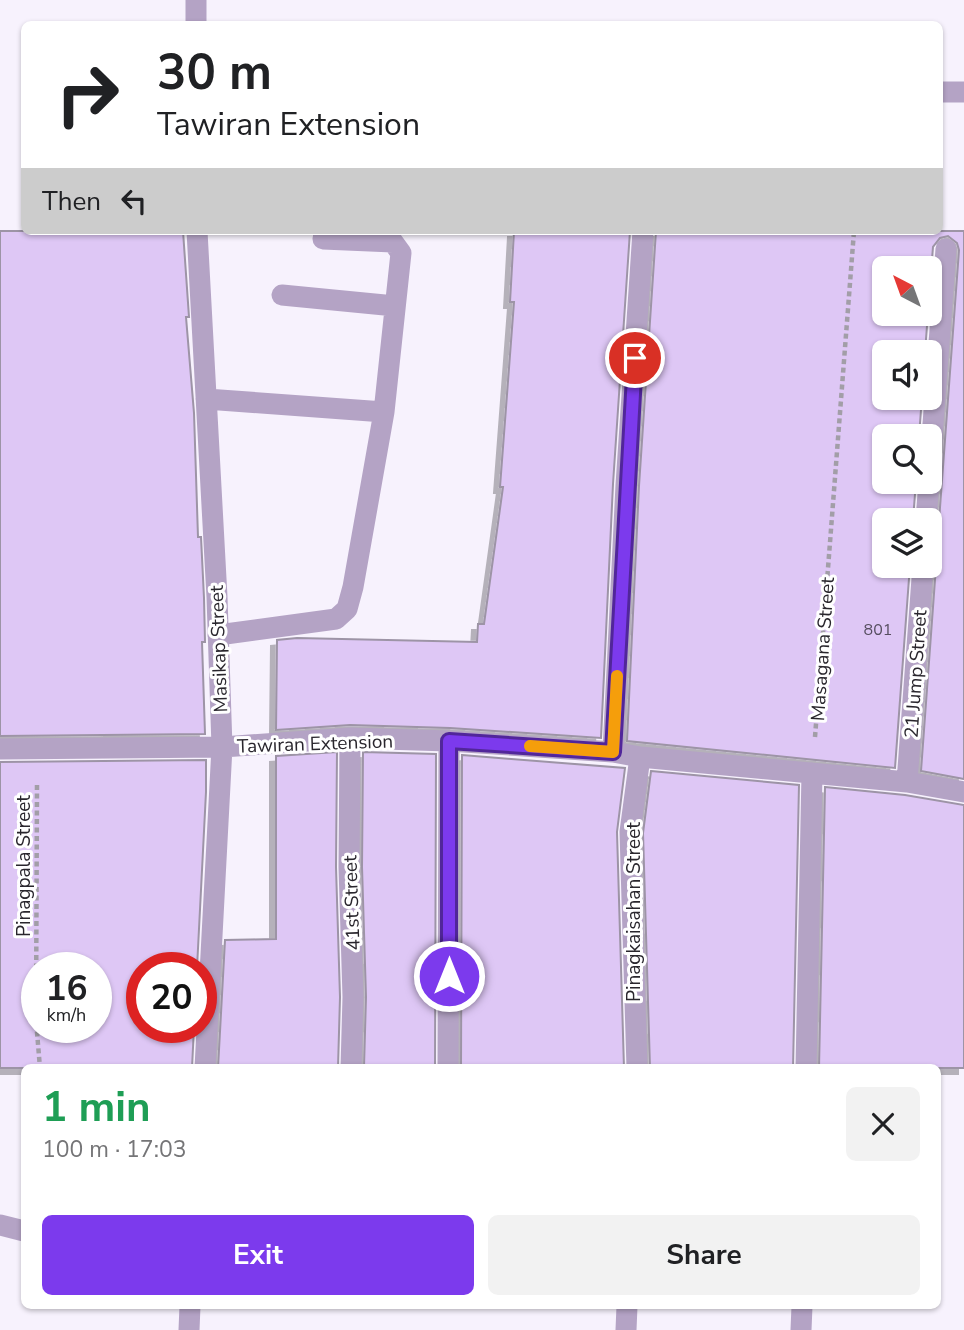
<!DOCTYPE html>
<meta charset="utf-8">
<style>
body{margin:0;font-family:"Nunito Sans",sans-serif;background:#f2f2f2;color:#202124;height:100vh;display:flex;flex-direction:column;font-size:26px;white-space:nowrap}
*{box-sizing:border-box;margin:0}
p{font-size:23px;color:#757577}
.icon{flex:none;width:38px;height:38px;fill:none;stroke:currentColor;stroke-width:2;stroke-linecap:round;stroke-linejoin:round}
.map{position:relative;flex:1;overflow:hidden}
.panel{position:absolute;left:21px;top:1064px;width:920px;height:245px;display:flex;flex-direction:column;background:#fff;border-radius:10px;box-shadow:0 2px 5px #0004}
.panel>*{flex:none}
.banner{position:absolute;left:21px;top:21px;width:922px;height:214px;border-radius:10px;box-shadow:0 2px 5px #0004;background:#fff;color:#202124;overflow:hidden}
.needle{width:46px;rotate:319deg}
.controls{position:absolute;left:872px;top:256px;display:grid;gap:14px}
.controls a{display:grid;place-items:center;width:70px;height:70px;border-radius:10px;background:#fff;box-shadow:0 2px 5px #0004;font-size:35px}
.speed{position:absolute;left:21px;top:952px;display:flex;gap:14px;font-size:35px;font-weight:700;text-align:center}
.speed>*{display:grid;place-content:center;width:91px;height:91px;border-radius:50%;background:#fff;box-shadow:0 2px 5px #0004;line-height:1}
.speed small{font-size:18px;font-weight:400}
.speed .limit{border:10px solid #d22;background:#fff;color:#111}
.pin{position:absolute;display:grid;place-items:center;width:60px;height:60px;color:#fff;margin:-30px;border:4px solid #fff;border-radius:50%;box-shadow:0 2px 7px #0007}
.me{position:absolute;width:77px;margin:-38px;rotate:0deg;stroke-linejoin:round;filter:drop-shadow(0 0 5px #0008)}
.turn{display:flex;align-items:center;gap:24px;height:147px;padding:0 21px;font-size:32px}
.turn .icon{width:91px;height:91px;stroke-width:2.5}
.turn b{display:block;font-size:49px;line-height:60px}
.then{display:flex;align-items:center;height:66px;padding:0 21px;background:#0003;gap:14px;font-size:26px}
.round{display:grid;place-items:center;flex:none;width:74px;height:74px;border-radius:10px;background:#f2f2f2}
.overview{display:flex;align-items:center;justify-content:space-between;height:119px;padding:0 21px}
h1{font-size:42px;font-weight:700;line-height:52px;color:#1e9e55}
.cta{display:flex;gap:14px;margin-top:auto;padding:14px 21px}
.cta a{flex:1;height:80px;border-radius:10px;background:#7c3aed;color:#fff;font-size:28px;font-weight:700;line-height:80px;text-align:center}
.cta a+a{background:#f2f2f2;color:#202124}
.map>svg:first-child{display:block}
.building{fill:#dec7f5;stroke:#9d94a6;stroke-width:2;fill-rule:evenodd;filter:url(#shadow)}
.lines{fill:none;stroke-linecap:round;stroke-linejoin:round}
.path{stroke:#a29ea7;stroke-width:4.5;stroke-dasharray:5 3.5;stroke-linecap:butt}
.minor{stroke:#b4a3c5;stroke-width:21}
.route-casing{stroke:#51269a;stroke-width:18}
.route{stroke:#7c3aed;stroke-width:12}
.slow{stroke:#f59e0b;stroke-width:12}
.labels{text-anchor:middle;stroke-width:6;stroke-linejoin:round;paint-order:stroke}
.number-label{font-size:16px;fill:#564e5f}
.street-label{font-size:19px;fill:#29262d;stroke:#fff}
</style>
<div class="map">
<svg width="964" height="1330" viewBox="0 0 964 1330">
<defs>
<filter id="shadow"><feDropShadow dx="-6" dy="6" stdDeviation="0" flood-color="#0004"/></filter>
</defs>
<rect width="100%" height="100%" fill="#f7f2fd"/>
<path class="building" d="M 0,231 L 183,231 L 189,317 L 186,317 L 194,413 L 198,537 L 201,537 L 204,598 L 205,642 L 202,642 L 205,734 L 0,736 Z
M 514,231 L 630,231 L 613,484 L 601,738 L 450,728 L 350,725 L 276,730 L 277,640 L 297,638 L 477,642 L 478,624 L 484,624 L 503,487 L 500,487 L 514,302 L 510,302 Z
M 656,231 L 964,231 L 964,779 L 921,771 L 936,566 L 934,559 L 929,554 L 929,532 L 936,528 L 939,521 L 959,250 L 957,243 L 948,236 L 940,238 L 933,247 L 929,297 L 929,268 L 884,268 L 884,313 L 928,313 L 925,352 L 884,352 L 884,397 L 922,397 L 919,436 L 884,436 L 884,481 L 916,481 L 913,520 L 884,520 L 884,565 L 910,565 L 895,768 L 627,741 L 639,486 Z
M 337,752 L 336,867 L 340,997 L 338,1068 L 218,1068 L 225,940 L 276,939 L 276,756 Z
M 363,752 L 436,754 L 435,1068 L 364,1067 L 366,997 L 362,867 Z
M 462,755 L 625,768 L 617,832 L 624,1068 L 461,1068 Z
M 206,760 L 206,792 L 197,968 L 142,968 L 142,1027 L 194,1027 L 192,1068 L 0,1068 L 0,762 ZM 37,968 L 96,968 L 96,1027 L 37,1027 Z
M 651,771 L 799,785 L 793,1068 L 650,1068 L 643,833 Z
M 825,787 L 905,795 L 964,805 L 964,1068 L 819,1068 Z"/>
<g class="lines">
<path class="path" d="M 815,737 L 854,231
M 37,785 L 36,1020 L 40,1068"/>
<path class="minor" d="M 196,24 L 196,0
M 940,92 L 964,92
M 197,231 L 217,597 L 222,747 L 205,1068
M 282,295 L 395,306
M 206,399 L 384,412
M 929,478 L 946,249
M 926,520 L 929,481
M 218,635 L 336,619 L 347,609 L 353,587 L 384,412 L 401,253 L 393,242 L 323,239
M 350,738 L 349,867 L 353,997 L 351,1068
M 0,749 L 222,747 L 350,738 L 449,741 L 613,752 L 640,757 L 907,782 L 964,792
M 613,752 L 626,485 L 643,231
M 907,782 L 923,565
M 448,1068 L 449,741
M 637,1068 L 630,832 L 640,757
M 806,1068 L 812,773
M 0,1225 L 24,1231
M 189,1330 L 190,1306
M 626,1330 L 627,1306
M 801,1330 L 802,1306"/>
</g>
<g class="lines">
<defs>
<path id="route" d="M 449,976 L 449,741 L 613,752 L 635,358"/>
</defs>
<use href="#route" class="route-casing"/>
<use href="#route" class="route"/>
<path class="slow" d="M 530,746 L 613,752 L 617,676"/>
</g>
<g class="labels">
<g class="number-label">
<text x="878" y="635">801</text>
</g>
<g class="street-label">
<text transform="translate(218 649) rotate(-92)" y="7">Masikap Street</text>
<text transform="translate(822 649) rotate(-86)" y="7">Masagana Street</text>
<text transform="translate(915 674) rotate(-86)" y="7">21 Jump Street</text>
<text transform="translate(315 743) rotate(-2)" y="7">Tawiran Extension</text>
<text transform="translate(23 866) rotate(-90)" y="7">Pinagpala Street</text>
<text transform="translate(351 903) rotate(-92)" y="7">41st Street</text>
<text transform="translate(633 912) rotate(-90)" y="7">Pinagkaisahan Street</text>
</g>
</g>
</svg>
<div class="controls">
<a><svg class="needle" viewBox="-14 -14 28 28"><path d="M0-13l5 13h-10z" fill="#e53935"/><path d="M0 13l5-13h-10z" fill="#757577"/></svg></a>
<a><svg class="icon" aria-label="sound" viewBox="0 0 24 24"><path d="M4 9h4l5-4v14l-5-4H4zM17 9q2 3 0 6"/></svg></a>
<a><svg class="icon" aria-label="search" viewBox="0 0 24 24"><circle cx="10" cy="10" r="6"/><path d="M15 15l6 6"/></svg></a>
<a><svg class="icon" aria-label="layers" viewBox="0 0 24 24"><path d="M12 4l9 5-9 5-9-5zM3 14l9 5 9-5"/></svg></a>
</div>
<div class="speed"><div>16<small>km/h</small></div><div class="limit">20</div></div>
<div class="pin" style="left:635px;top:358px;background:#d93025"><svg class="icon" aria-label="arrive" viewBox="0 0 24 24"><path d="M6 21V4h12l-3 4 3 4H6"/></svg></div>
<svg class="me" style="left:449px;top:976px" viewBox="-20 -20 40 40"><circle r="17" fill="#7c3aed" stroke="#fff" stroke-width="3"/><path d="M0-11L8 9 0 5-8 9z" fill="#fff"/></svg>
<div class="banner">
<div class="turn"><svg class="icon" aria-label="right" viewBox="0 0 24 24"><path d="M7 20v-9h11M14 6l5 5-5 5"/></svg><div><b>30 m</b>Tawiran Extension</div></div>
<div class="then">Then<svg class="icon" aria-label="left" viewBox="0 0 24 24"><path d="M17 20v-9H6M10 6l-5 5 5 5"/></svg></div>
</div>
<section class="panel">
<div class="overview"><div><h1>1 min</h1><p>100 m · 17:03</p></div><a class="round"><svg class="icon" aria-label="close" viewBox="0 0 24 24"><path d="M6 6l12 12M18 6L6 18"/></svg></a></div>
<div class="cta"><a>Exit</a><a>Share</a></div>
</section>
</div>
